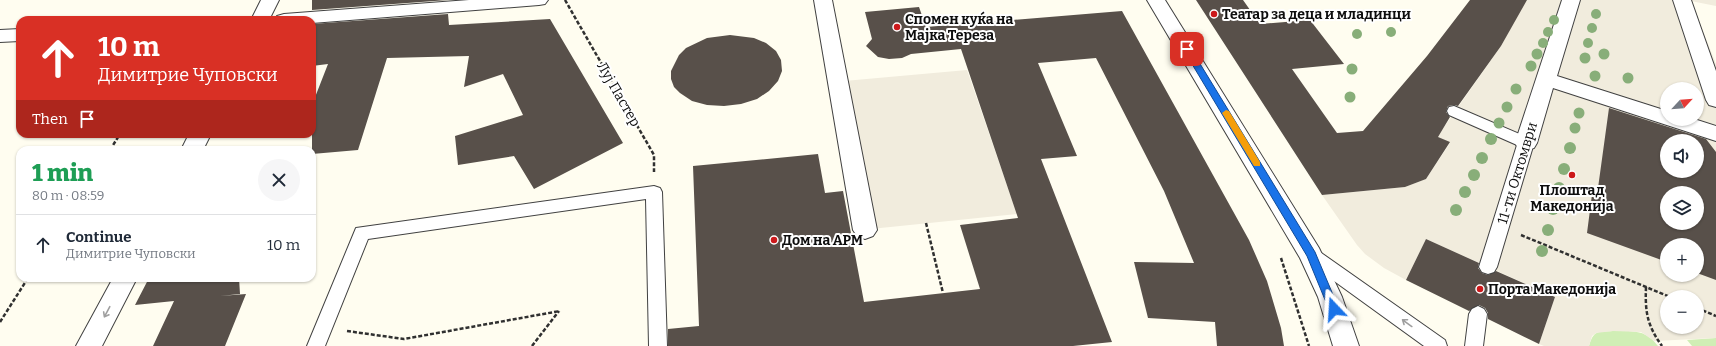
<!DOCTYPE html>
<meta charset="utf-8">
<style>
body{margin:0;font-family:Bitter,serif;background:#f6f6f7;color:#1f2937;height:100vh;display:flex;flex-direction:column;font-size:15px;white-space:nowrap}
*{box-sizing:border-box;margin:0}
p{font-size:13px;color:#747a83}
.icon{flex:none;width:22px;height:22px;fill:none;stroke:currentColor;stroke-width:2;stroke-linecap:round;stroke-linejoin:round}
.map{position:relative;flex:1;overflow:hidden}
.details{position:absolute;left:16px;top:146px;width:300px;height:136px;display:flex;flex-direction:column;background:#fff;border-radius:12px;box-shadow:0 1px 3px #0004}
.details>*{flex:none}
.guide{position:absolute;left:16px;top:16px;width:300px;height:122px;border-radius:12px;box-shadow:0 1px 3px #0004;background:#d93025;color:#fff;overflow:hidden}
.needle{width:26px;rotate:64deg}
.fabs{position:absolute;left:1660px;top:82px;display:grid;gap:8px}
.fabs a{display:grid;place-items:center;width:44px;height:44px;border-radius:50%;background:#fff;box-shadow:0 1px 3px #0004;font-size:20px}
.pin{position:absolute;display:grid;place-items:center;width:34px;height:34px;color:#fff;margin:-17px;border-radius:8px;box-shadow:0 2px 6px #0006}
.me{position:absolute;width:44px;margin:-22px;rotate:340deg;stroke-linejoin:round;filter:drop-shadow(0 0 3px #0008)}
.turn{display:flex;align-items:center;gap:14px;height:84px;padding:0 16px;font-size:18px}
.turn .icon{width:52px;height:52px;stroke-width:2.5}
.turn b{display:block;font-size:28px;line-height:34px}
.then{display:flex;align-items:center;height:38px;padding:0 16px;background:#0003;gap:8px;font-size:15px}
.round{display:grid;place-items:center;flex:none;width:42px;height:42px;border-radius:21px;background:#f6f6f7}
.head{display:flex;align-items:center;justify-content:space-between;height:68px;padding:0 16px}
h1{font-size:24px;font-weight:800;line-height:30px;color:#1e9e55}
ul{padding:0;list-style:none}
li{display:flex;align-items:center;gap:12px;height:60px;padding:0 16px;border-top:1px solid #e0e1e3}
li div{flex:1}
li b{display:block;font-size:15px}
li em{font-style:normal}
.map>svg:first-child{display:block}
.green{fill:#d0eeb5}
.plaza{fill:#f1ecdd;fill-rule:evenodd}
.building{fill:#58504a;fill-rule:evenodd}
.lines{fill:none;stroke-linecap:round;stroke-linejoin:round}
.service-casing{stroke:#414141;stroke-width:2}
.pedestrian-casing{stroke:#414141;stroke-width:2}
.minor-casing{stroke:#414141;stroke-width:2}
.tertiary-casing{stroke:#414141;stroke-width:2}
.path{stroke:#303030;stroke-width:2.5;stroke-dasharray:4 2;stroke-linecap:butt}
.service{fill:#fff;fill-rule:evenodd}
.pedestrian{fill:#fff;fill-rule:evenodd}
.minor{fill:#fff;fill-rule:evenodd}
.tertiary{fill:#fff;fill-rule:evenodd}
.tree{fill:#88ae79}
.oneway{stroke:#9f9f9f}
.route{fill:#1a73e8;stroke:#114b97}
.slow{fill:#f59e0b}
.poi-dot{fill:#cc191b;stroke:#fff;stroke-width:1.5}
.labels{text-anchor:middle;stroke-width:4;stroke-linejoin:round;paint-order:stroke}
.poi-label{font-size:14px;font-weight:bold;fill:#0e0e0e;stroke:#fff;text-anchor:start}
.street-label{font-size:14px;fill:#0e0e0e;stroke:#fff}
</style>
<div class="map">
<svg width="1716" height="346" viewBox="0 0 1716 346">
<rect width="100%" height="100%" fill="#fffdf0"/>
<path class="green" d="M 1613,331 C 1632,331 1646,329 1658,346 L 1589,346 C 1594,330 1597,332 1613,331 Z
M 1716,338 L 1716,346 L 1692,346 L 1687,340 Z"/>
<path class="plaza" d="M 1526,0 L 1716,0 L 1716,6 L 1691,1 L 1716,64 L 1716,338 L 1654,341 L 1641,332 L 1613,331 L 1596,333 L 1592,336 L 1589,346 L 1544,346 L 1539,344 L 1555,297 L 1426,239 L 1406,280 L 1384,268 L 1365,254 L 1357,245 L 1322,195 L 1405,187 L 1426,179 L 1450,143 L 1437,137 L 1501,46 ZM 1667,89 L 1697,89 L 1697,119 L 1667,119 ZM 1667,141 L 1697,141 L 1697,171 L 1667,171 ZM 1667,193 L 1697,193 L 1697,223 L 1667,223 ZM 1667,245 L 1697,245 L 1697,275 L 1667,275 ZM 1667,297 L 1697,297 L 1697,327 L 1667,327 Z
M 967,70 L 1017,214 L 861,230 L 833,82 Z"/>
<path class="building" d="M 312,0 L 448,0 L 312,10 Z
M 1196,0 L 1243,0 L 1260,24 L 1310,20 L 1344,64 L 1292,69 L 1337,133 L 1363,131 L 1427,56 L 1470,0 L 1527,0 L 1501,46 L 1458,106 L 1454,105 L 1448,106 L 1446,112 L 1450,117 L 1438,137 L 1450,142 L 1426,179 L 1405,187 L 1322,195 Z
M 919,7 L 926,27 L 1122,11 L 1249,240 L 1267,281 L 1281,328 L 1284,346 L 1217,346 L 1215,322 L 1148,318 L 1134,262 L 1194,263 L 1164,191 L 1096,58 L 1038,63 L 1077,156 L 1041,159 L 1112,342 L 1073,346 L 668,346 L 668,329 L 699,326 L 693,166 L 818,154 L 825,193 L 843,191 L 864,302 L 980,289 L 960,225 L 1018,218 L 961,49 L 911,54 L 902,58 L 889,59 L 878,57 L 866,46 L 872,39 L 865,12 Z
M 448,14 L 449,25 L 550,19 L 623,143 L 534,189 L 514,156 L 458,165 L 455,136 L 523,115 L 503,74 L 464,87 L 469,56 L 387,58 L 358,150 L 312,154 L 312,105 L 328,64 L 312,66 L 312,24 Z
M 730,35 L 754,38 L 766,43 L 776,51 L 781,60 L 782,71 L 778,81 L 769,91 L 757,99 L 741,104 L 724,106 L 707,105 L 692,101 L 680,93 L 674,87 L 671,79 L 671,71 L 679,55 L 686,48 L 707,38 Z
M 1609,108 L 1706,139 L 1716,152 L 1716,280 L 1697,273 L 1697,245 L 1667,245 L 1667,262 L 1587,233 L 1593,187 L 1598,188 ZM 1667,141 L 1697,141 L 1697,171 L 1667,171 ZM 1667,193 L 1697,193 L 1697,223 L 1667,223 Z
M 1426,239 L 1479,263 L 1478,268 L 1482,273 L 1488,275 L 1496,271 L 1555,297 L 1539,344 L 1488,319 L 1488,313 L 1485,308 L 1479,305 L 1469,311 L 1406,280 Z
M 149,278 L 239,278 L 240,294 L 220,296 L 246,294 L 225,346 L 153,346 L 174,301 L 135,305 Z"/>
<g class="lines">
<defs>
<path id="service" d="M 1454,106 L 1531,139 L 1534,143 L 1497,267 L 1494,272 L 1488,274 L 1482,272 L 1479,267 L 1517,145 L 1449,115 L 1447,111 L 1449,107 Z
M 654,186 L 660,188 L 662,192 L 667,346 L 649,346 L 646,199 L 368,239 L 325,346 L 307,346 L 356,228 Z
M 1311,248 L 1317,250 L 1445,340 L 1447,346 L 1424,346 L 1305,260 L 1302,255 L 1305,250 Z
M 1478,306 L 1484,309 L 1487,314 L 1483,346 L 1465,346 L 1469,314 L 1472,309 Z"/>
<path id="pedestrian" d="M 469,0 L 548,0 L 545,4 L 539,5 L 312,23 L 312,20 L 275,20 L 277,16 L 284,14 Z
M 814,0 L 832,0 L 877,230 L 873,236 L 865,239 L 857,236 L 853,230 Z
M 1562,0 L 1580,0 L 1557,76 L 1667,111 L 1667,119 L 1694,119 L 1716,126 L 1716,141 L 1553,88 L 1537,143 L 1534,148 L 1526,150 L 1518,148 L 1515,143 Z
M 1673,0 L 1691,0 L 1716,71 L 1716,107 L 1709,105 L 1706,100 Z"/>
<path id="minor" d="M 20,29 L 20,41 L 0,42 L 0,30 Z"/>
<path id="tertiary" d="M 261,0 L 279,0 L 269,20 L 251,20 Z
M 1147,0 L 1165,0 L 1319,248 L 1342,297 L 1359,346 L 1333,346 L 1318,297 L 1300,258 Z
M 189,134 L 211,134 L 203,150 L 181,150 Z
M 113,278 L 137,278 L 102,346 L 76,346 Z"/>
</defs>
<use href="#service" class="service-casing"/>
<use href="#pedestrian" class="pedestrian-casing"/>
<use href="#minor" class="minor-casing"/>
<use href="#tertiary" class="tertiary-casing"/>
<path class="path" d="M 565,0 L 654,155 L 654,172
M 110,150 L 120,134
M 926,223 L 943,293
M 1521,235 L 1670,297
M 1281,258 L 1309,346
M 1646,287 C 1645,312 1647,325 1662,346
M 1697,308 L 1716,316
M 0,322 L 28,278
M 347,331 L 404,339 L 560,311
M 532,346 L 559,311"/>
<use href="#service" class="service"/>
<use href="#pedestrian" class="pedestrian"/>
<use href="#minor" class="minor"/>
<use href="#tertiary" class="tertiary"/>
</g>
<g class="tree">
<circle cx="1596" cy="14" r="5"/>
<circle cx="1554" cy="20" r="5"/>
<circle cx="1592" cy="28" r="5"/>
<circle cx="1391" cy="32" r="5"/>
<circle cx="1548" cy="32" r="5"/>
<circle cx="1357" cy="34" r="5"/>
<circle cx="1543" cy="43" r="5"/>
<circle cx="1588" cy="43" r="5"/>
<circle cx="1537" cy="54" r="5.5"/>
<circle cx="1604" cy="54" r="5.5"/>
<circle cx="1585" cy="58" r="5.5"/>
<circle cx="1531" cy="66" r="5.5"/>
<circle cx="1352" cy="69" r="5.5"/>
<circle cx="1595" cy="76" r="5.5"/>
<circle cx="1628" cy="78" r="5.5"/>
<circle cx="1516" cy="89" r="5.5"/>
<circle cx="1350" cy="97" r="5.5"/>
<circle cx="1507" cy="107" r="5.5"/>
<circle cx="1579" cy="113" r="5.5"/>
<circle cx="1499" cy="123" r="5.5"/>
<circle cx="1575" cy="128" r="5.5"/>
<circle cx="1491" cy="139" r="6"/>
<circle cx="1570" cy="148" r="6"/>
<circle cx="1482" cy="158" r="6"/>
<circle cx="1564" cy="169" r="6"/>
<circle cx="1474" cy="175" r="6"/>
<circle cx="1559" cy="188" r="6"/>
<circle cx="1465" cy="192" r="6"/>
<circle cx="1553" cy="209" r="6"/>
<circle cx="1456" cy="210" r="6"/>
<circle cx="1548" cy="230" r="6"/>
<circle cx="1542" cy="251" r="6"/>
</g>
<defs><path id="oneway-shaft" d="M-6 0H5M1.5-3L5.5 0L1.5 3" fill="none" stroke-width="1.6" stroke-linecap="round" stroke-linejoin="round"/></defs>
<g class="oneway">
<use href="#oneway-shaft" transform="translate(107 312) rotate(118)"/>
<use href="#oneway-shaft" transform="translate(1407 323) rotate(-144)"/>
</g>
<path class="route" d="M 1187,47 L 1191,49 L 1315,252 L 1339,309 L 1337,312 L 1330,312 L 1307,256 L 1183,49 Z"/>
<path class="slow" d="M 1226,110 L 1229,111 L 1260,162 L 1260,166 L 1254,166 L 1222,113 Z"/>
<g class="poi-dot">
<circle cx="1214" cy="14" r="4"/>
<circle cx="897" cy="27" r="4"/>
<circle cx="1572" cy="175" r="4"/>
<circle cx="774" cy="240" r="4"/>
<circle cx="1480" cy="289" r="4"/>
</g>
<g class="labels">
<g class="poi-label">
<text x="1222" y="19">Театар за деца и младинци</text>
<text x="905" y="24">Спомен куќа на<tspan x="905" dy="16">Мајка Тереза</tspan></text>
<text x="1572" y="195" text-anchor="middle">Плоштад<tspan x="1572" dy="16">Македонија</tspan></text>
<text x="782" y="245">Дом на АРМ</text>
<text x="1488" y="294">Порта Македонија</text>
</g>
<g class="street-label">
<text transform="translate(619 94) rotate(60)" y="5">Луј Пастер</text>
<text transform="translate(1517 173) rotate(-73)" y="5">11-ти Октомври</text>
</g>
</g>
</svg>
<div class="fabs">
<a><svg class="needle" viewBox="-14 -14 28 28"><path d="M0-13l5 13h-10z" fill="#e53935"/><path d="M0 13l5-13h-10z" fill="#747a83"/></svg></a>
<a><svg class="icon" aria-label="sound" viewBox="0 0 24 24"><path d="M4 9h4l5-4v14l-5-4H4zM17 9q2 3 0 6"/></svg></a>
<a><svg class="icon" aria-label="layers" viewBox="0 0 24 24"><path d="M12 4l9 5-9 5-9-5zM3 14l9 5 9-5"/></svg></a>
<a>+</a>
<a>−</a>
</div>
<div class="pin" style="left:1187px;top:49px;background:#d93025"><svg class="icon" aria-label="arrive" viewBox="0 0 24 24"><path d="M6 21V4h12l-3 4 3 4H6"/></svg></div>
<svg class="me" style="left:1334px;top:309px" viewBox="-20 -20 40 40"><path d="M0-17L14 15 0 8-14 15z" fill="#1a73e8" stroke="#fff" stroke-width="4"/></svg>
<div class="guide">
<div class="turn"><svg class="icon" aria-label="ahead" viewBox="0 0 24 24"><path d="M12 20V5M6 11l6-6 6 6"/></svg><div><b>10 m</b>Димитрие Чуповски</div></div>
<div class="then">Then<svg class="icon" aria-label="arrive" viewBox="0 0 24 24"><path d="M6 21V4h12l-3 4 3 4H6"/></svg></div>
</div>
<section class="details">
<div class="head"><div><h1>1 min</h1><p>80 m · 08:59</p></div><a class="round"><svg class="icon" aria-label="close" viewBox="0 0 24 24"><path d="M6 6l12 12M18 6L6 18"/></svg></a></div>
<ul>
<li><svg class="icon" aria-label="ahead" viewBox="0 0 24 24"><path d="M12 20V5M6 11l6-6 6 6"/></svg><div><b>Continue</b><p>Димитрие Чуповски</p></div><em>10 m</em></li>
</ul>
</section>
</div>
